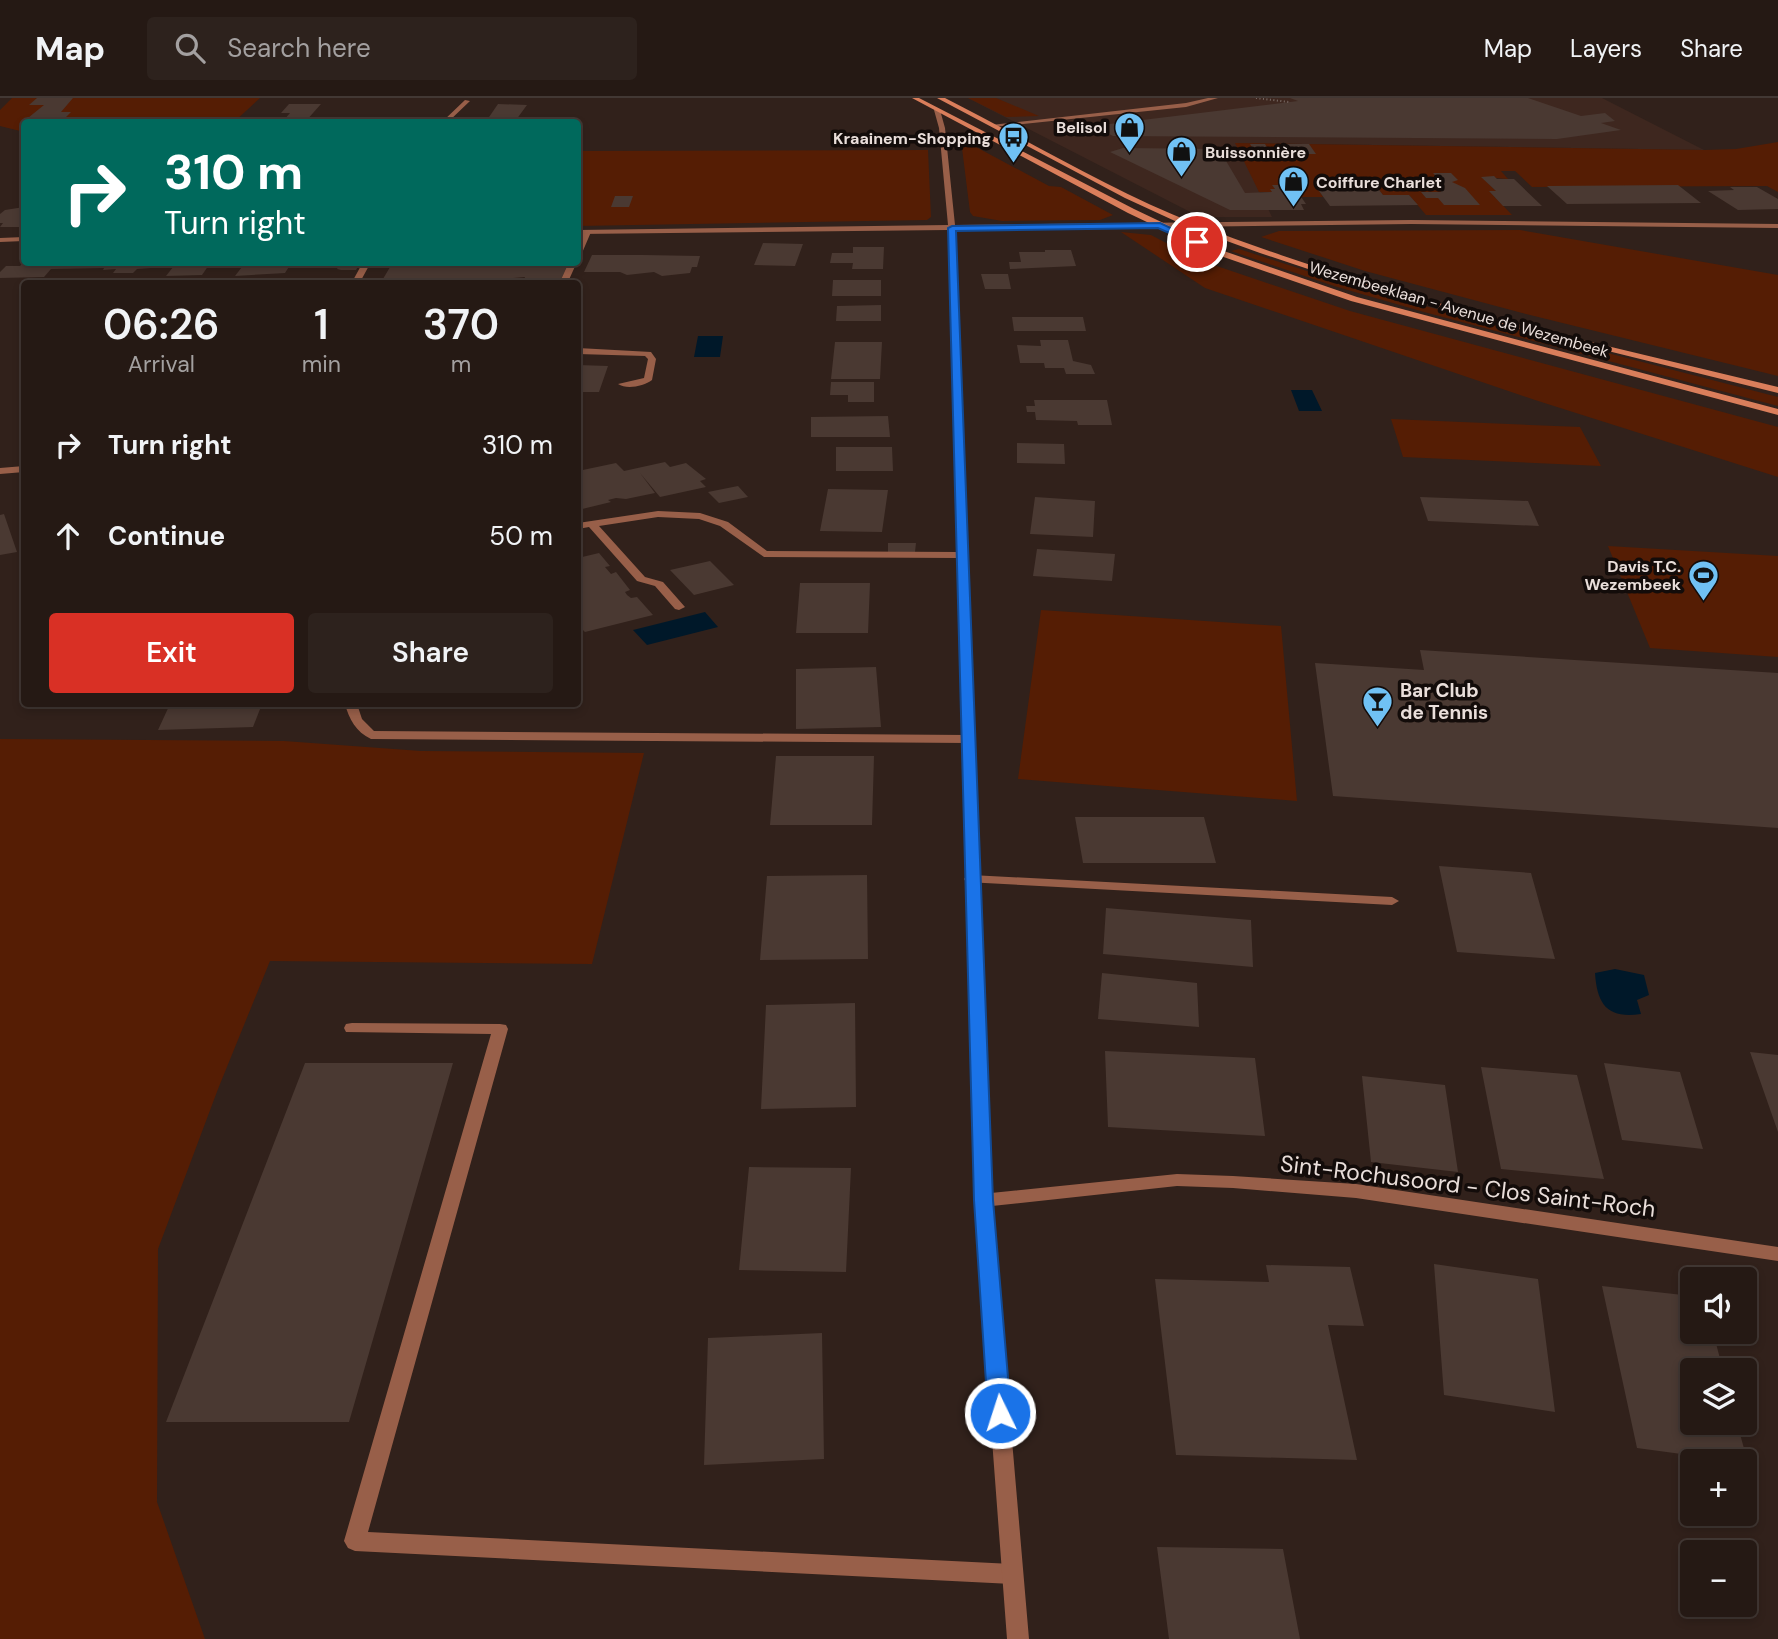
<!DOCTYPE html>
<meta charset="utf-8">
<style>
body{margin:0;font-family:"DM Sans",sans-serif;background:#2d221d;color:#f1f3f6;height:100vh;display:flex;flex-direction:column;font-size:26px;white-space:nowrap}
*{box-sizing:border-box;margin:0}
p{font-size:23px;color:#a3a0a0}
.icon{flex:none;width:38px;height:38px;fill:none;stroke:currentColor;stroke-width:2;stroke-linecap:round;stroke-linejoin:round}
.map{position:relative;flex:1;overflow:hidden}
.side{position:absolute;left:21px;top:182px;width:560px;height:427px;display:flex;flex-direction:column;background:#251914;border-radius:7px;box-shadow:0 4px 10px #0003,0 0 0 2px #423834}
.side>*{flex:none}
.guide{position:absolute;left:21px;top:21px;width:560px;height:147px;border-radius:7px;box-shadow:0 4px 10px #0003,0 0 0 2px #423834;background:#00695c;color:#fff;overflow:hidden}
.tools{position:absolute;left:1680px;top:1169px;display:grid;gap:14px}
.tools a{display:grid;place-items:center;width:77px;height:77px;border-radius:7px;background:#251914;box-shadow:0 4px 10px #0003,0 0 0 2px #423834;font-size:35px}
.pin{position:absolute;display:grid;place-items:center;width:60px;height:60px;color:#fff;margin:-30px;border:4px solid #fff;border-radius:50%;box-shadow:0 2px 7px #0007}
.me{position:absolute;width:77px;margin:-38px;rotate:356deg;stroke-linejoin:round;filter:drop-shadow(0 0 5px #0008)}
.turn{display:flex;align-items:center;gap:24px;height:147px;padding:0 28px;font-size:32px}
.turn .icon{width:91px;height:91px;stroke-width:2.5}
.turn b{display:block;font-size:49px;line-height:60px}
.eta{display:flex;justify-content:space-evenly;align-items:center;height:119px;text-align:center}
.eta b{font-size:42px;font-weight:600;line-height:49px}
.button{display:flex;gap:14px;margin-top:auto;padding:14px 28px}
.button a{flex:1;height:80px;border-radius:7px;background:#d93025;color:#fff;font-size:28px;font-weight:600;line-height:80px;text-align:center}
.button a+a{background:#2d221d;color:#f1f3f6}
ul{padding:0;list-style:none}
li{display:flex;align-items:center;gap:21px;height:91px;padding:0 28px}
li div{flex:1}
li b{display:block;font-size:26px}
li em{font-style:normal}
header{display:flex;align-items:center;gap:42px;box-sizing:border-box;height:98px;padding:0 35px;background:#251914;border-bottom:2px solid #423834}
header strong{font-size:33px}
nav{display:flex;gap:38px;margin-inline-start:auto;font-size:24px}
.search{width:490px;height:63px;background:#2d221d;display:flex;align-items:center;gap:18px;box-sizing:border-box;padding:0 24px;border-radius:7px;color:#a3a0a0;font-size:26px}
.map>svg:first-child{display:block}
.built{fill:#3e271f}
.green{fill:#551d04}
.water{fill:#001829}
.building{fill:#4a3932}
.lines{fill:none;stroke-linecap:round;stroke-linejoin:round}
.path{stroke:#796b66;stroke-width:2;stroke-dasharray:1 2.5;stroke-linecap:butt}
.lane{fill:#985f49;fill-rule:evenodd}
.street{fill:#985f49;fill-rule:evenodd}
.secondary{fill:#da7e5b;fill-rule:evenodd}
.route{fill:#1a73e8;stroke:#114b97;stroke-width:2}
.labels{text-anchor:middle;stroke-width:7;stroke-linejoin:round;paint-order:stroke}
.far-poi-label{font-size:16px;font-weight:bold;fill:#e9deda;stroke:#130c0a;text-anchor:end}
.far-street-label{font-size:16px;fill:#e9deda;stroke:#130c0a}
.poi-label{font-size:19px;font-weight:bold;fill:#e9deda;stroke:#130c0a;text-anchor:start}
.near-street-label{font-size:23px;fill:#e9deda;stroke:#130c0a}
</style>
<header>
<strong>Map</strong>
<div class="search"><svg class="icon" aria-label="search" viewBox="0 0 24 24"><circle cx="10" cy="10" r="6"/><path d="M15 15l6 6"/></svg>Search here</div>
<nav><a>Map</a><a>Layers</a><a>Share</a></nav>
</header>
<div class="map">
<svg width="1778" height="1541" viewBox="0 0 1778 1541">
<rect width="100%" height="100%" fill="#31211b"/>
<path class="built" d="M 968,0 L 1602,0 L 1704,52 L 1236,45 L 1272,119 L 1200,119 Z"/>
<path class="green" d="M 12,0 L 260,0 L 234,24 L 24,24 L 24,34 L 0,28 L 0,12 Z
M 968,0 L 996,0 L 1039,18 L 1006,19 Z
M 961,42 L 970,42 L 976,49 L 1049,88 L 1061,89 L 1113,117 L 1100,122 L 1002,123 L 973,118 L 970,114 Z
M 1778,44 L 1778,94 L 1767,88 L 1532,89 L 1515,73 L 1501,73 L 1508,81 L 1482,79 L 1496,93 L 1490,94 L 1512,117 L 1426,117 L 1409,97 L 1383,97 L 1376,88 L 1317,89 L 1323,99 L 1302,99 L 1293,87 L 1273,87 L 1275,91 L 1271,91 L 1272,94 L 1259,94 L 1235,45 L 1704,52 L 1736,51 Z
M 928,52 L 931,119 L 927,122 L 578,128 L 578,53 Z
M 1520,132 L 1778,177 L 1778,278 L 1526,216 L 1365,173 L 1261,139 L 1279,133 Z
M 1121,134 L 1151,137 L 1199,162 L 1350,213 L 1778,329 L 1778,379 L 1535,302 L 1205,190 Z
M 1239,151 L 1378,196 L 1778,299 L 1778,308 L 1424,214 L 1334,188 L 1231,153 Z
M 1391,321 L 1580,329 L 1601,368 L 1403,359 Z
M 1608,448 L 1778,458 L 1778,559 L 1650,550 Z
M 1041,512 L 1281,528 L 1297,703 L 1018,681 Z
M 0,641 L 284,643 L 421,653 L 644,655 L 592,866 L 270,863 L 218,991 L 158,1151 L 157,1404 L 205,1541 L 0,1541 Z"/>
<path class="water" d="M 698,238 L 723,238 L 720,259 L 694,259 Z
M 1291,292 L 1312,292 L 1322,313 L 1299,313 Z
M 705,514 L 718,529 L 647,547 L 633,532 Z
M 1615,871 L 1644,877 L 1649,897 L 1637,902 L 1641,916 C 1608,921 1597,907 1595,875 Z"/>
<path class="building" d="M 37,0 L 73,0 L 61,14 L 71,14 L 62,23 L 23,24 L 44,7 L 29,7 Z
M 1290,0 L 1528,0 L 1581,18 L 1605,15 L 1615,23 L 1601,25 L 1621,32 L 1557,41 L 1113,38 L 1093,28 L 1298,3 Z
M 289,6 L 321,6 L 305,24 L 270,24 L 284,22 L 290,15 L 281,15 Z
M 498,6 L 527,7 L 516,22 L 487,22 Z
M 1250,46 L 1265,46 L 1270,54 L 1254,53 Z
M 1275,46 L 1309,46 L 1316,56 L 1282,56 Z
M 1123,50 L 1219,51 L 1245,95 L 1272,94 L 1270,91 L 1275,91 L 1272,87 L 1293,87 L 1306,106 L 1301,106 L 1304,112 L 1230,112 L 1110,54 Z
M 1433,75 L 1451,75 L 1458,82 L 1452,84 L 1465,90 L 1480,107 L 1444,107 L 1438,100 L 1426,100 L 1421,94 L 1441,94 L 1430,81 L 1439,81 Z
M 1494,78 L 1497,81 L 1514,81 L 1542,108 L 1503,108 L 1489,93 L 1496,93 L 1481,79 Z
M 1678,87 L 1701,105 L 1567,106 L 1547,88 Z
M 1376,88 L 1383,97 L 1409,97 L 1418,107 L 1330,108 L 1316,89 Z
M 1730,89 L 1757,89 L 1778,101 L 1778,111 L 1738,112 L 1708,93 L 1734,92 Z
M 615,98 L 633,98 L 629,109 L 611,109 Z
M 24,109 L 24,129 L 0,129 L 3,125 L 0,125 L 0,116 L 5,112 Z
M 763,145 L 803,146 L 795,168 L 754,167 Z
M 853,149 L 884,149 L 883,171 L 852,171 L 853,165 L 830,165 L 832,155 L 853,155 Z
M 1045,152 L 1071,152 L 1076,168 L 1010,171 L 1009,164 L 1021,164 L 1019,154 L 1045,154 Z
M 592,157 L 643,157 L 700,158 L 697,169 L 692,169 L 690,175 L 662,178 L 654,174 L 627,177 L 620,174 L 584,174 Z
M 24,164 L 156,164 L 151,170 L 137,171 L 133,175 L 113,175 L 116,171 L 103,172 L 104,170 L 51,171 L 44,179 L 0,180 L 0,174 L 6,168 L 20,168 Z
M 177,164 L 211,164 L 202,177 L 166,178 Z
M 292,164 L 285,175 L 235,178 L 245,165 Z
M 309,164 L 361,164 L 356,172 L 341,172 L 337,171 L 339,168 L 306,168 Z
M 393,164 L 569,164 L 559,186 L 522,186 L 525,179 L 504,181 L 502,186 L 488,186 L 490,181 L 469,181 L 439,186 L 380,186 Z
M 981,176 L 1008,176 L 1011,191 L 985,191 Z
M 833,182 L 881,182 L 881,198 L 832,198 Z
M 881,207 L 881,223 L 836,223 L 837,208 Z
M 1012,219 L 1083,219 L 1086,233 L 1014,233 Z
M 1040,242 L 1068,242 L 1073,263 L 1091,267 L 1095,276 L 1066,276 L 1064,270 L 1045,270 L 1044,265 L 1020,265 L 1017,247 L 1041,248 Z
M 835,244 L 882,244 L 880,281 L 831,281 Z
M 578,267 L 608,268 L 599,294 L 578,294 Z
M 831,284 L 874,284 L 874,304 L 848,304 L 848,297 L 830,297 Z
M 1034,302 L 1107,302 L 1112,327 L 1078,327 L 1077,323 L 1036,322 L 1035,314 L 1027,314 L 1026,308 L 1035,308 Z
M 888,318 L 890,339 L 811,339 L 811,319 Z
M 1017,345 L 1064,346 L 1065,366 L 1017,365 Z
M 836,349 L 892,349 L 893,373 L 836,373 Z
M 665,364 L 670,369 L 686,365 L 706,381 L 700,383 L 706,389 L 660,399 L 640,375 L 655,395 L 626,401 L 616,400 L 608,402 L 611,404 L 578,412 L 578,373 L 616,365 L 624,373 Z
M 738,388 L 748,399 L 719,405 L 708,394 Z
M 828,391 L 888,392 L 882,434 L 820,433 Z
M 1035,399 L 1095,403 L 1093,439 L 1030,436 Z
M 1420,399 L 1528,403 L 1539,428 L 1428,423 Z
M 4,416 L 17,454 L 0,457 L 0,417 Z
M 888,445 L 916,445 L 915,454 L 888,454 Z
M 1037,451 L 1115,456 L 1112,483 L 1033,478 Z
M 599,455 L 610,468 L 605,469 L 611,476 L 616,474 L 630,492 L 625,494 L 627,497 L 631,500 L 637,499 L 653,517 L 585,534 L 578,527 L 578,460 Z
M 710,463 L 734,487 L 694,497 L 670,472 Z
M 800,485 L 870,485 L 868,535 L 796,535 Z
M 1420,552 L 1778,575 L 1778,730 L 1333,698 L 1315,565 L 1424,572 Z
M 876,569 L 881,629 L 796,631 L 796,571 Z
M 170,606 L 262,606 L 253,629 L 158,632 Z
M 776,658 L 874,658 L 872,727 L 770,727 Z
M 1075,719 L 1204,719 L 1216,765 L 1083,765 Z
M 1439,768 L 1531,775 L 1555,861 L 1457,854 Z
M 867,777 L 868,861 L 760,862 L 767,778 Z
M 1106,810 L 1251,822 L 1253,869 L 1103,856 Z
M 1102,875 L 1197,885 L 1199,929 L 1098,921 Z
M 855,905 L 856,1009 L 761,1011 L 766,907 Z
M 1105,953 L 1255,960 L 1265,1038 L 1108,1029 Z
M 1750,954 L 1778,957 L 1778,1034 Z
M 305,965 L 453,965 L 349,1324 L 166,1324 Z
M 1604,965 L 1680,974 L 1703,1051 L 1622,1042 Z
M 1481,969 L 1577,977 L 1604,1081 L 1501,1071 Z
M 1362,978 L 1445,987 L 1458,1074 L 1371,1064 Z
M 749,1069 L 851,1070 L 846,1174 L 739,1172 Z
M 1434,1166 L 1538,1181 L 1555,1314 L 1444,1297 Z
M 1266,1167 L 1350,1169 L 1364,1228 L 1328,1227 L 1357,1362 L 1176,1357 L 1155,1181 L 1269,1184 Z
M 1602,1188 L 1692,1198 L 1692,1234 L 1713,1234 L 1723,1272 L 1692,1272 L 1692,1325 L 1737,1325 L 1748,1365 L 1637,1350 Z
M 822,1235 L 824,1361 L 704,1367 L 708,1240 Z
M 1157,1449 L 1283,1451 L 1300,1541 L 1169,1541 Z"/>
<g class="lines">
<path class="path" d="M 1256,0 L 1289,4"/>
<path class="lane" d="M 1208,0 L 1218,0 L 1186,9 L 994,29 L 991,27 L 1186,5 Z
M 465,2 L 470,3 L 448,24 L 442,24 Z
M 587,132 L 591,134 L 582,155 L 578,157 C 578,148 579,136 587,132 Z
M 363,164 L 371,164 L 359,186 L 351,186 Z
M 569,164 L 577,164 L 567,186 L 559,186 Z
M 578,250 L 651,254 L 656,261 L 652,282 C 644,288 627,292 618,286 L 644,280 L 648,261 L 645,258 L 578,256 Z
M 24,368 L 24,374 L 0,376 L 0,370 Z
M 345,606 L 357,606 L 362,621 L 374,633 L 967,637 L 973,641 L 967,645 L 371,641 C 356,634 349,621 345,606 Z
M 971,777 L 1392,799 L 1399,803 L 1392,807 L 966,784 L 964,781 L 966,778 Z
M 352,925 L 500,926 L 506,927 L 508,931 L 368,1434 L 1012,1466 L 1020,1469 L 1023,1476 L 1020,1483 L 1012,1486 L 355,1453 L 348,1450 L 344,1443 L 491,936 L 346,934 L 344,930 L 346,926 Z"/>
<path class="street" d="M 937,10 L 940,12 L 945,30 L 955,127 L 1411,122 L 1778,126 L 1778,130 L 1411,126 L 955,132 L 991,1095 L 1177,1076 L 1233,1078 L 1356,1086 L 1778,1149 L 1778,1163 L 1356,1100 L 1233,1090 L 1177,1088 L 992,1108 L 1029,1541 L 1007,1541 L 974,1102 L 958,460 L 764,459 L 720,428 L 699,421 L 658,419 L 599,428 L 645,479 L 663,484 L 685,509 L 679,512 L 675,511 L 655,488 L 637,483 L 589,429 L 578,431 L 578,425 L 658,413 L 700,415 L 728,424 L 767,453 L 957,454 L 948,132 L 578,136 L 578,132 L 948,127 L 939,30 L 934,12 Z
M 24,139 L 24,143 L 0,144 L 0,140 Z"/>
<path class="secondary" d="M 912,0 L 919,0 L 1134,111 L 1218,151 L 1357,199 L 1778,311 L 1778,317 L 1351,203 L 1212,155 L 1128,115 Z
M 937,0 L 945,0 C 1028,42 1109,92 1196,126 C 1384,200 1582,241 1778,289 L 1778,295 L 1479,221 L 1332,179 L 1260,155 L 1188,129 L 1125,100 Z"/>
</g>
<path class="route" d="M 1160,125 L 1201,144 L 1194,146 L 1158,130 L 956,133 L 993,1102 L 1011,1315 L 1008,1322 L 1000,1325 L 992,1322 L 988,1315 L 974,1102 L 948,130 L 952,128 Z"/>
<defs>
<symbol id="shop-pin" viewBox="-11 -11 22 30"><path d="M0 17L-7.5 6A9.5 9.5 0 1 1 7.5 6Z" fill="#70c1f4" stroke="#130c0a"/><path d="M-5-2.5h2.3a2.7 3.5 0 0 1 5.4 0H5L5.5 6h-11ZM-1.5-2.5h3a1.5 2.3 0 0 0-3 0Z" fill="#111"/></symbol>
<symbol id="bus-pin" viewBox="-11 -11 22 30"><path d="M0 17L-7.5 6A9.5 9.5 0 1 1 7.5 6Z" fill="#70c1f4" stroke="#130c0a"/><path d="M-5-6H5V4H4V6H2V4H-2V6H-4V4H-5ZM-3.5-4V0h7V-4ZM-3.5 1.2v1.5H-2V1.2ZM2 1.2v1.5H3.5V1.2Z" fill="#111"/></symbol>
<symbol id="stadium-pin" viewBox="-11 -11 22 30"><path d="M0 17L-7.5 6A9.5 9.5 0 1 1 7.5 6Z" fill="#70c1f4" stroke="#130c0a"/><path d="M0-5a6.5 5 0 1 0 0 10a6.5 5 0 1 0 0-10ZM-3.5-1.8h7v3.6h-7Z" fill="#111"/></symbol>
<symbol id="bar-pin" viewBox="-11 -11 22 30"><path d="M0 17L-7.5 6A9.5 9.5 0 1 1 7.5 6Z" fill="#70c1f4" stroke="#130c0a"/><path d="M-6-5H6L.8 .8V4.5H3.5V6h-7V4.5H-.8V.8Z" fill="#111"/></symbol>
</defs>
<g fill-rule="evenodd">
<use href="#shop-pin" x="1112" y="12" width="35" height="47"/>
<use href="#bus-pin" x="996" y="22" width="35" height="47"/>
<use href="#shop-pin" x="1164" y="36" width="35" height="47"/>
<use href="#shop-pin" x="1276" y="66" width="35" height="47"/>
<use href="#stadium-pin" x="1686" y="460" width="35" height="47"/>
<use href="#bar-pin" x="1360" y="586" width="35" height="47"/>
</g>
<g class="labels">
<g class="far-poi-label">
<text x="1107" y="35">Belisol</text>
<text x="991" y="46">Kraainem-Shopping</text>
<text x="1205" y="60" text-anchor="start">Buissonnière</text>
<text x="1316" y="90" text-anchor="start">Coiffure Charlet</text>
<text x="1681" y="474">Davis T.C.<tspan x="1681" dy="18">Wezembeek</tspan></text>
</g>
<g class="far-street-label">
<text transform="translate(1459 211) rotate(16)" y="6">Wezembeeklaan - Avenue de Wezembeek</text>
</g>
<g class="poi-label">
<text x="1400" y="599">Bar Club<tspan x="1400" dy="22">de Tennis</tspan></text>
</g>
<g class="near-street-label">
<text transform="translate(1468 1088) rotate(7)" y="8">Sint-Rochusoord - Clos Saint-Roch</text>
</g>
</g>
</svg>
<div class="tools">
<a><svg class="icon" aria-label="sound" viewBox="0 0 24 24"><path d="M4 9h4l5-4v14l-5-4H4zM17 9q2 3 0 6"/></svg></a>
<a><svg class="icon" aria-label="layers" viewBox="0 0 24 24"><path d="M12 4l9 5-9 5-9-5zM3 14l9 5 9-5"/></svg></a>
<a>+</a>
<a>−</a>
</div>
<div class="pin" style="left:1197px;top:144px;background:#d93025"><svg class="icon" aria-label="arrive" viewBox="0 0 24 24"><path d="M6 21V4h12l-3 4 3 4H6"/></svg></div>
<svg class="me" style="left:1000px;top:1315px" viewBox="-20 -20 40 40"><circle r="17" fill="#1a73e8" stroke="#fff" stroke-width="3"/><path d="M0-11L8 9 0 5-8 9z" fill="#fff"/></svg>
<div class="guide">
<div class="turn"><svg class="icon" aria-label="right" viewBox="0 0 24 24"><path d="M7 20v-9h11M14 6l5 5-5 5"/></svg><div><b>310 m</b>Turn right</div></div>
</div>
<section class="side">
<div class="eta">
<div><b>06:26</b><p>Arrival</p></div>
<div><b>1</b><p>min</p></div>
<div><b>370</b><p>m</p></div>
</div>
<ul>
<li><svg class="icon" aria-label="right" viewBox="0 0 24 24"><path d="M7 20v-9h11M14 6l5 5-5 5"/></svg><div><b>Turn right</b></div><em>310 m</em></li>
<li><svg class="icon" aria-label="ahead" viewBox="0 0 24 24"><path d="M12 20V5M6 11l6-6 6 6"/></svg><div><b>Continue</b></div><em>50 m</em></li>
</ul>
<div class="button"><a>Exit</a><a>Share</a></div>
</section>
</div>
